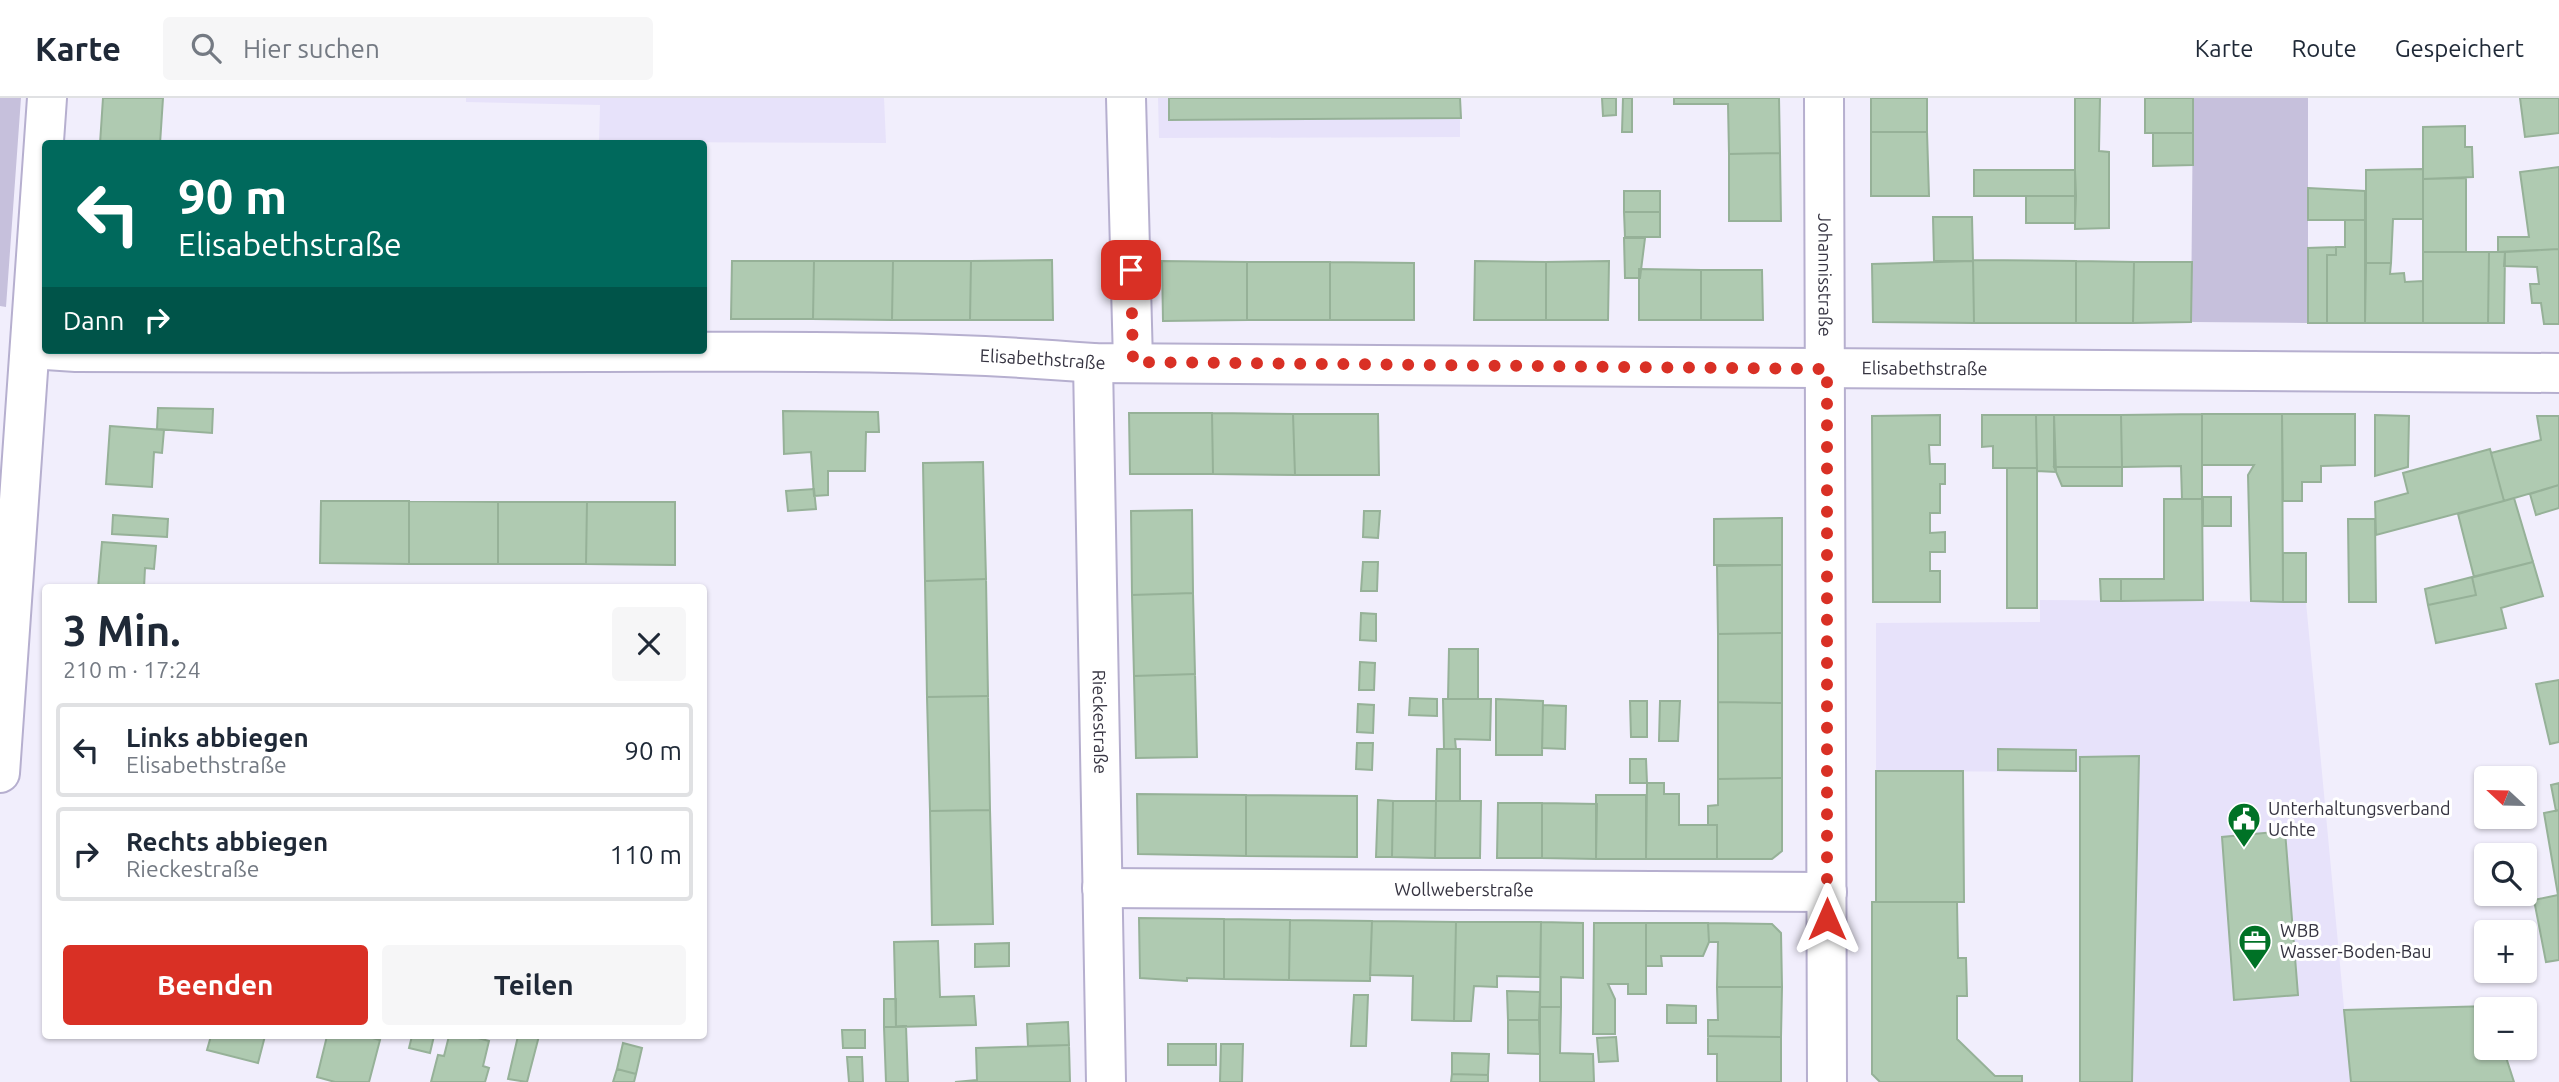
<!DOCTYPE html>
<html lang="de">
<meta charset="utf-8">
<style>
body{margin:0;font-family:Ubuntu,sans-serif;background:#f6f6f7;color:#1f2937;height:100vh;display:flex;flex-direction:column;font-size:26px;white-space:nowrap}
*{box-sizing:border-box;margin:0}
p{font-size:23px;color:#747a83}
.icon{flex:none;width:38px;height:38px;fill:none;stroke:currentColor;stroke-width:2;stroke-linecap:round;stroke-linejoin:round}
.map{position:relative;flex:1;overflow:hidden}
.details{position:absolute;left:42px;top:486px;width:665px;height:455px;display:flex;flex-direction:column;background:#fff;border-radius:7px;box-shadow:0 2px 5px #0004}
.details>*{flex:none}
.top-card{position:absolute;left:42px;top:42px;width:665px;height:214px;border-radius:7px;box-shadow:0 2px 5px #0004;background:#00695c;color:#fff;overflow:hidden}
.needle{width:46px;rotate:292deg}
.controls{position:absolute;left:2474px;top:668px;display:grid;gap:14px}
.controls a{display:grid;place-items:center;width:63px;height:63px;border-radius:7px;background:#fff;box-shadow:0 2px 5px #0004;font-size:35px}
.pin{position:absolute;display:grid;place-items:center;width:60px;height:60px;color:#fff;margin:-30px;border-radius:14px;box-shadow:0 4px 10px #0006}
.me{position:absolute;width:77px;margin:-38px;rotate:0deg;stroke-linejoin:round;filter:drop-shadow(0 0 5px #0008)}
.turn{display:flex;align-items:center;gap:24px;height:147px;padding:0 21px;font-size:32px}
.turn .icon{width:91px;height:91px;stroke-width:2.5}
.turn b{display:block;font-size:49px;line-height:60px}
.then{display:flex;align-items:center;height:66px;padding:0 21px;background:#0003;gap:14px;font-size:26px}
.round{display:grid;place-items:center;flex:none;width:74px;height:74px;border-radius:7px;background:#f6f6f7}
.summary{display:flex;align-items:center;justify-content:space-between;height:119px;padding:0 21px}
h1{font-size:42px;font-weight:600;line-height:52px}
.button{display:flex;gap:14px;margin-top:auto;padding:14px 21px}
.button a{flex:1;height:80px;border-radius:7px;background:#d93025;color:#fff;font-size:28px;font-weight:600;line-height:80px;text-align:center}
.button a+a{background:#f6f6f7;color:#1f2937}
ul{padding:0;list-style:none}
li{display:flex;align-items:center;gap:21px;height:94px;margin:0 14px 10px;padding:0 7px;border:4px solid #e0e1e3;border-radius:7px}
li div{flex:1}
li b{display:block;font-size:26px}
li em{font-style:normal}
header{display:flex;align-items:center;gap:42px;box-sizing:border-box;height:98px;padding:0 35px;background:#fff;border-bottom:2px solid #e0e1e3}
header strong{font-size:33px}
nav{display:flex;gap:38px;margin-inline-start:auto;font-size:24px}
.search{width:490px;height:63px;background:#f6f6f7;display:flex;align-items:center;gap:18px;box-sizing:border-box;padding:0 24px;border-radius:7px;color:#747a83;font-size:26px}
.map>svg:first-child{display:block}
.built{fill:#e7e2fa}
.green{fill:#c6c0dc}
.building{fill:#afcab1;stroke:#96b198;stroke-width:2}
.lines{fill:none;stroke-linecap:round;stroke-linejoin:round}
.street-casing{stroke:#b6afcf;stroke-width:42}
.street{stroke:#fff;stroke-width:38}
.route{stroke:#d93025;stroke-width:12;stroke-dasharray:0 21.6}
.labels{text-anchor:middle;stroke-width:6;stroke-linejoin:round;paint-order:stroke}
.street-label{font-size:18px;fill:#363441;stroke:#fff}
.poi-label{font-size:18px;fill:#363441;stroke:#fff;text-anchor:start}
</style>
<header>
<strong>Karte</strong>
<div class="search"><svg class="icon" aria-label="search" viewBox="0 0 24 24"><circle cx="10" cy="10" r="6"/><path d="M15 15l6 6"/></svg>Hier suchen</div>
<nav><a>Karte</a><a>Route</a><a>Gespeichert</a></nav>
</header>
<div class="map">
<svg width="2559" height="984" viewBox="0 0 2559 984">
<rect width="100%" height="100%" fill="#f1eefc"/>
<path class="built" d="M 466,0 L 884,0 L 886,45 L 599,44 L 600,7 L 466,4 Z
M 1158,0 L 1460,0 L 1460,39 L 1159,40 Z
M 2040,502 L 2306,504 L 2351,984 L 2080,984 L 2080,674 L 1876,673 L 1876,525 L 2040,524 Z"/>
<path class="green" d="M 0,0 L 21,0 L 6,209 L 0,208 Z
M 2193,0 L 2308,0 L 2308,225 L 2191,224 Z"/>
<path class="building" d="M 103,0 L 163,0 L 160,46 L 100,46 Z
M 1169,0 L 1460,0 L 1461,20 L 1169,22 Z
M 1602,0 L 1616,0 L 1616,17 L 1603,18 Z
M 1623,0 L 1632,0 L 1632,34 L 1622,34 Z
M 1674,0 L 1779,0 L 1780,55 L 1729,56 L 1728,6 L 1674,6 Z
M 1871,0 L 1927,0 L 1927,34 L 1871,34 Z
M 2075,0 L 2100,0 L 2099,53 L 2109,54 L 2109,130 L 2075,131 Z
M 2145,0 L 2193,0 L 2193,35 L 2145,35 Z
M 2520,0 L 2559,0 L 2559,35 L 2525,39 Z
M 2465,28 L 2465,49 L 2472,49 L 2473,79 L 2423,81 L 2423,29 Z
M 1871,34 L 1927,34 L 1929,98 L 1871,98 Z
M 2153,35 L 2193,35 L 2193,67 L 2153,68 Z
M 1780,55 L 1781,123 L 1729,123 L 1729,56 Z
M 2559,69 L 2559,151 L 2498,154 L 2498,139 L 2529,139 L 2520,74 Z
M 2423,71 L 2423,121 L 2393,121 L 2391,165 L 2366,165 L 2366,72 Z
M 1974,72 L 2075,72 L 2076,98 L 1974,98 Z
M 2466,80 L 2466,154 L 2423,154 L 2423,81 Z
M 2308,90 L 2365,93 L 2365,122 L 2308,122 Z
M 1624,93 L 1660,93 L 1660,114 L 1624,114 Z
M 2026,98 L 2076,98 L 2075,125 L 2026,125 Z
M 1624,114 L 1660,114 L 1660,139 L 1625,139 Z
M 1933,119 L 1972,119 L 1973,163 L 1934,163 Z
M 2345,122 L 2365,122 L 2365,225 L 2327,225 L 2327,157 L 2336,157 L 2336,149 L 2345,149 Z
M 1624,140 L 1645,140 L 1640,180 L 1625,180 Z
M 2336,149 L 2336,157 L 2327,157 L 2327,225 L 2308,225 L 2308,150 Z
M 2559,151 L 2559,226 L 2544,226 L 2541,205 L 2532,205 L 2530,186 L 2539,186 L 2537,169 L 2504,168 L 2505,154 Z
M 2423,154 L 2489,154 L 2488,225 L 2423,225 Z
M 2489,154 L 2505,154 L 2504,225 L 2488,225 Z
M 1052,162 L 1053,222 L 970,222 L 971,163 Z
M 1973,162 L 2076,163 L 2076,225 L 1974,225 Z
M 732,163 L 814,163 L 813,221 L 731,221 Z
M 814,163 L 893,163 L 892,222 L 813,221 Z
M 893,163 L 971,163 L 970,222 L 892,222 Z
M 1162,163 L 1247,164 L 1247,222 L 1163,223 Z
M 1475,163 L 1546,164 L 1546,222 L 1474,222 Z
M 1609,163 L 1608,222 L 1546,222 L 1546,164 Z
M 1973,163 L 1974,225 L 1873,224 L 1872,166 Z
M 2076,163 L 2134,164 L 2133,225 L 2076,225 Z
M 1247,164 L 1330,164 L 1330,222 L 1247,222 Z
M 1330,164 L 1414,165 L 1414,222 L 1330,222 Z
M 2134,164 L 2192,164 L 2191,224 L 2133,225 Z
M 2366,165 L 2391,165 L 2390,176 L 2404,175 L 2405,184 L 2423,183 L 2423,225 L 2365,225 Z
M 1639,171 L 1701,172 L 1701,222 L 1639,222 Z
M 1701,172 L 1762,172 L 1763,222 L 1701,222 Z
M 158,310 L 213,311 L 212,335 L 157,331 Z
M 783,313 L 878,314 L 879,334 L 866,334 L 865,373 L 828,373 L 828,397 L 814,398 L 811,354 L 784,356 Z
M 1129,315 L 1212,315 L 1213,376 L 1130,376 Z
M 1212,315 L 1293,316 L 1295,377 L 1213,376 Z
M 1293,316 L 1378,316 L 1379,377 L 1295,377 Z
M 2202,316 L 2282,316 L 2283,504 L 2251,503 L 2248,377 L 2254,367 L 2202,367 Z
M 2202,316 L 2202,401 L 2182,401 L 2181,368 L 2122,369 L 2121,317 Z
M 2282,316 L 2355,316 L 2355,367 L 2321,368 L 2321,384 L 2302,384 L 2302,403 L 2283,403 Z
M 1940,317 L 1940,347 L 1929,347 L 1930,366 L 1945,366 L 1945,386 L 1940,386 L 1940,415 L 1930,415 L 1930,435 L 1945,434 L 1945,454 L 1930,454 L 1930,473 L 1940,473 L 1940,504 L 1873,504 L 1872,318 Z
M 1982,317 L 2036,317 L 2037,370 L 1993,370 L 1993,348 L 1982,349 Z
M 2036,317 L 2054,317 L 2056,374 L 2037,373 Z
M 2054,317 L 2121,317 L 2122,369 L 2054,369 Z
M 2375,317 L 2409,318 L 2408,369 L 2375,378 Z
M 2537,318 L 2559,318 L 2559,387 L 2504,403 L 2491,355 L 2541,342 Z
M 110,328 L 164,332 L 162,355 L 154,354 L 152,389 L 106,386 Z
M 2490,351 L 2504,403 L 2376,437 L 2375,404 L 2408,395 L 2403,375 Z
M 983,364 L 986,481 L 925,483 L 923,365 Z
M 2054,369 L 2122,369 L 2122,388 L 2062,388 Z
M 2007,370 L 2037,370 L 2037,510 L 2007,510 Z
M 2559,387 L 2559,410 L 2536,417 L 2530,396 Z
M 814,391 L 816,411 L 788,413 L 786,393 Z
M 2203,399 L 2231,399 L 2231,428 L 2203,428 Z
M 2514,400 L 2533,464 L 2474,479 L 2458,416 Z
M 2164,401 L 2202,401 L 2203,502 L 2121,503 L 2121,481 L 2164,481 Z
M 321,403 L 409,403 L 409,466 L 320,465 Z
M 409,403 L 498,404 L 498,466 L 409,466 Z
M 498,404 L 587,404 L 586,466 L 498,466 Z
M 587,404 L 675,404 L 675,467 L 586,466 Z
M 1192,412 L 1193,495 L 1132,497 L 1131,413 Z
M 1364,413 L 1380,413 L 1378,440 L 1363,439 Z
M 113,417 L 168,421 L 167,439 L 112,436 Z
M 1782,420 L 1782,467 L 1714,467 L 1714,421 Z
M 2348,421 L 2375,421 L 2376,504 L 2349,504 Z
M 102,444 L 156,448 L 154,471 L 145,470 L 144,490 L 98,490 Z
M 2283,455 L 2306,455 L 2306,504 L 2283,504 Z
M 1363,464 L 1378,464 L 1377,493 L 1361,493 Z
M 2533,464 L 2543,498 L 2501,510 L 2506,530 L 2436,545 L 2428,507 L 2476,497 L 2472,479 Z
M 1782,467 L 1782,535 L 1718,536 L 1717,468 Z
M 2472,479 L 2476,497 L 2428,507 L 2425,491 Z
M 986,481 L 988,598 L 927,599 L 925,483 Z
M 2100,481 L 2121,481 L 2121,503 L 2101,503 Z
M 1193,495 L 1195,576 L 1134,578 L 1132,497 Z
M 1361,515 L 1376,516 L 1376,543 L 1360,542 Z
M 1782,535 L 1782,605 L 1718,604 L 1718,536 Z
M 1449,551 L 1478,551 L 1478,601 L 1448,601 Z
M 1360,564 L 1375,565 L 1374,592 L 1359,592 Z
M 1195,576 L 1197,659 L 1136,660 L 1134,578 Z
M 2559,582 L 2559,644 L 2550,646 L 2536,586 Z
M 988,598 L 990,712 L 930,713 L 927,599 Z
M 1410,600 L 1437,601 L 1437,618 L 1409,617 Z
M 1443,601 L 1491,601 L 1490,642 L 1455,641 L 1456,651 L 1444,651 Z
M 1496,601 L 1543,603 L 1542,657 L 1496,657 Z
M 1630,603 L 1647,603 L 1647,639 L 1631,639 Z
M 1660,603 L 1680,603 L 1678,643 L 1659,643 Z
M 1718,604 L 1782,605 L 1782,680 L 1718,681 Z
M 1358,606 L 1374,607 L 1373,635 L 1357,634 Z
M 1543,607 L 1566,608 L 1565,651 L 1542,650 Z
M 1357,645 L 1373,645 L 1372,672 L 1356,671 Z
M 1437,651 L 1460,651 L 1460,703 L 1436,703 Z
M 1998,651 L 2076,652 L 2076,673 L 1998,672 Z
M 2139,658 L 2132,984 L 2080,984 L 2080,659 Z
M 1630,661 L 1646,661 L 1647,685 L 1630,685 Z
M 1876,673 L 1963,673 L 1964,804 L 1876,804 Z
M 1782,680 L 1782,753 L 1772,761 L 1717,761 L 1717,727 L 1708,727 L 1708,708 L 1718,707 L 1718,681 Z
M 1647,685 L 1664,685 L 1664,696 L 1679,696 L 1679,727 L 1717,727 L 1717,761 L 1646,761 Z
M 2559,685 L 2559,712 L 2556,713 L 2551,687 Z
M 1137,696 L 1246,697 L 1246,758 L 1138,756 Z
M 1246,697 L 1357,698 L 1357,759 L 1246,758 Z
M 1596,697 L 1646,697 L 1646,761 L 1596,761 Z
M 1378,702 L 1393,703 L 1392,759 L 1376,759 Z
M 1393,703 L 1436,703 L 1435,760 L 1392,759 Z
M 1436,703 L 1481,703 L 1480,760 L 1435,760 Z
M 1498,705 L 1542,705 L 1542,760 L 1497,760 Z
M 1542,705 L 1597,706 L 1596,761 L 1542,760 Z
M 990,712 L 993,826 L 932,827 L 930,713 Z
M 2559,712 L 2559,797 L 2558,797 L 2544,715 Z
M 2285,733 L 2298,897 L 2234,902 L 2222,739 Z
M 2558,797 L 2559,862 L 2546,864 L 2534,802 Z
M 1872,804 L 1957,804 L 1958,860 L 1966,860 L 1967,898 L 1957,898 L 1957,941 L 1995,978 L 2022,978 L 2022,984 L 1880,984 L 1872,976 Z
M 1139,820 L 1224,821 L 1224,881 L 1187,880 L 1187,883 L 1140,880 Z
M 1224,821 L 1290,822 L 1289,882 L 1224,881 Z
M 1290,822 L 1372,823 L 1370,883 L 1289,882 Z
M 1372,823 L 1456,824 L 1454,923 L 1412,922 L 1413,878 L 1370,877 Z
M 1456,824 L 1541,824 L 1540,879 L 1497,878 L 1497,889 L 1474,888 L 1471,923 L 1454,923 Z
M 1541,824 L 1583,825 L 1583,880 L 1561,879 L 1561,909 L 1540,909 Z
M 1594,825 L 1646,825 L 1646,896 L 1628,896 L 1628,886 L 1608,886 L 1615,901 L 1615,936 L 1593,936 Z
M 1646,825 L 1708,825 L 1709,844 L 1703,858 L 1661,858 L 1662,868 L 1646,868 Z
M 1708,825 L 1772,826 L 1781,835 L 1782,889 L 1717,889 L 1718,844 L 1709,844 Z
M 938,843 L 940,899 L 974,898 L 976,927 L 896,929 L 894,844 Z
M 1009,845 L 1009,868 L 975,869 L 975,846 Z
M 1717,889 L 1782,889 L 1781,939 L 1708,938 L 1708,922 L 1718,922 Z
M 1507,893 L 1540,894 L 1539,922 L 1508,922 Z
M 1354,897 L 1368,897 L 1366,948 L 1351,948 Z
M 884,901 L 896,901 L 896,929 L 884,929 Z
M 1667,907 L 1696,908 L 1696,925 L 1667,925 Z
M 2490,908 L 2491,912 L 2487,912 L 2487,950 L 2503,950 L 2514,984 L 2351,984 L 2344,912 Z
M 1540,909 L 1561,909 L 1560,955 L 1593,956 L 1594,984 L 1540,984 Z
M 1508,922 L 1539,922 L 1540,956 L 1508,955 Z
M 1068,924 L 1069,947 L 1028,948 L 1027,926 Z
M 906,928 L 908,984 L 886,984 L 884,929 Z
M 842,932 L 865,932 L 865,950 L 843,950 Z
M 211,938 L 265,938 L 258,965 L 207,952 Z
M 327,938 L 365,938 L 380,942 L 369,984 L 335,984 L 317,979 Z
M 412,938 L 434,938 L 430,955 L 409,950 Z
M 449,938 L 471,938 L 489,943 L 483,968 L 489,970 L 485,984 L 431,984 L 438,957 L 444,958 Z
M 518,938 L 539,938 L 527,984 L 508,981 Z
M 1708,938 L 1781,939 L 1781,984 L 1717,984 L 1717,956 L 1708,956 Z
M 1616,939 L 1618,963 L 1599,964 L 1597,940 Z
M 623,945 L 642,950 L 636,976 L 617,971 Z
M 1168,946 L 1216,946 L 1216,967 L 1168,967 Z
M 1221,946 L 1243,946 L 1242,984 L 1220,984 Z
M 1069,947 L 1070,984 L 955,984 L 977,982 L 976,950 Z
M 1452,955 L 1489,956 L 1488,977 L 1452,976 Z
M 847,959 L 862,959 L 863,984 L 849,984 Z
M 617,971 L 636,976 L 634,984 L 613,984 Z
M 1452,976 L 1488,977 L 1488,984 L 1451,984 Z"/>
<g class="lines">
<defs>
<g id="street">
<path d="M 1126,0 L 1133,264"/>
<path id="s1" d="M 1824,0 L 1827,984"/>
<path id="s2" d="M 31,251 L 76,254 C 249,255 422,255 595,254 C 761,254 927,251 1093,265 L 2559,275"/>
<path id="s3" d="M 1093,265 L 1106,984"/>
<path d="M 0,675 L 47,0"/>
<path id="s4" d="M 1102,790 L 1827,794"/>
</g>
</defs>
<use href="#street" class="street-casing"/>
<use href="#street" class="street"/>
</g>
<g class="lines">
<path class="route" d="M 1131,172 L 1133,264 L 1827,271 L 1827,821"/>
</g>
<defs>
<symbol id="civic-pin" viewBox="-11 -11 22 30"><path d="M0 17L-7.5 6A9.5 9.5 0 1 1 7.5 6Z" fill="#007226" stroke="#fff"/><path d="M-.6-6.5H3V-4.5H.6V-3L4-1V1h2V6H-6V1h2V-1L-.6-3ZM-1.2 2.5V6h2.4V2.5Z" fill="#fff"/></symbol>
<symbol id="office-pin" viewBox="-11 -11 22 30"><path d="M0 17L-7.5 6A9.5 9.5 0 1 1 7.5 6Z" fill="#007226" stroke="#fff"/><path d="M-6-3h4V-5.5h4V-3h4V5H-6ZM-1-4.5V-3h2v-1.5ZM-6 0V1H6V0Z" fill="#fff"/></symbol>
</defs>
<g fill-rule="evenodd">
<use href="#civic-pin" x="2225" y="702" width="38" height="52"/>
<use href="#office-pin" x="2236" y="824" width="38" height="52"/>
</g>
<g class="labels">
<g class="street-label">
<text dy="6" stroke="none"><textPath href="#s1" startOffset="177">Johannisstraße</textPath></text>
<text dy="6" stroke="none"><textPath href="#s2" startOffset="1012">Elisabethstraße</textPath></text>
<text dy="6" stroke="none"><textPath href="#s2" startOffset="1894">Elisabethstraße</textPath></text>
<text dy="6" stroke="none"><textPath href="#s3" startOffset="359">Rieckestraße</textPath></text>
<text dy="6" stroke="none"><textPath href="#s4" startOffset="362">Wollweberstraße</textPath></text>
</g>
<g class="poi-label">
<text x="2268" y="717">Unterhaltungsverband<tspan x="2268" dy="21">Uchte</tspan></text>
<text x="2280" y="839">WBB<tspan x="2280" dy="21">Wasser-Boden-Bau</tspan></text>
</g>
</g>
</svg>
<div class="controls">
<a><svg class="needle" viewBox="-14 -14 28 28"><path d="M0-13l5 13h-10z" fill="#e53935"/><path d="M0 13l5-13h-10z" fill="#747a83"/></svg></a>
<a><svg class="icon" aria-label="search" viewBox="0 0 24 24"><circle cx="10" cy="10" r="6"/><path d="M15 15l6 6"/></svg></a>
<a>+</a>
<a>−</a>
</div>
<div class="pin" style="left:1131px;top:172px;background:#d93025"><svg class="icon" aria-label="arrive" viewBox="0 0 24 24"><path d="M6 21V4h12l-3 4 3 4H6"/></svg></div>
<svg class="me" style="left:1827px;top:821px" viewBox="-20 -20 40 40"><path d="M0-17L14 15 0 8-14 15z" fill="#d93025" stroke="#fff" stroke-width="4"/></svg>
<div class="top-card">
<div class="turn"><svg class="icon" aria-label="left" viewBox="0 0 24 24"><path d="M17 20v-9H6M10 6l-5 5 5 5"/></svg><div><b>90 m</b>Elisabethstraße</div></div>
<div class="then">Dann<svg class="icon" aria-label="right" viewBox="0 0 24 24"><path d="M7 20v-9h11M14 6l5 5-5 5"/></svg></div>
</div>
<section class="details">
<div class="summary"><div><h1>3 Min.</h1><p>210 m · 17:24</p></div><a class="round"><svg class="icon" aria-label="close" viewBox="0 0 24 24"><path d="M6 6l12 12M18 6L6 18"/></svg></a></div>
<ul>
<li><svg class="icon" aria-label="left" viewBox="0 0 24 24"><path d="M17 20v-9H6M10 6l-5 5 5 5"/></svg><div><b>Links abbiegen</b><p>Elisabethstraße</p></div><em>90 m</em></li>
<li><svg class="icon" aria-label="right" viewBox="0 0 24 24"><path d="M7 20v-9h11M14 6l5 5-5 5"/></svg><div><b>Rechts abbiegen</b><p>Rieckestraße</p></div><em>110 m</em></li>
</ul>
<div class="button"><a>Beenden</a><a>Teilen</a></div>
</section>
</div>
